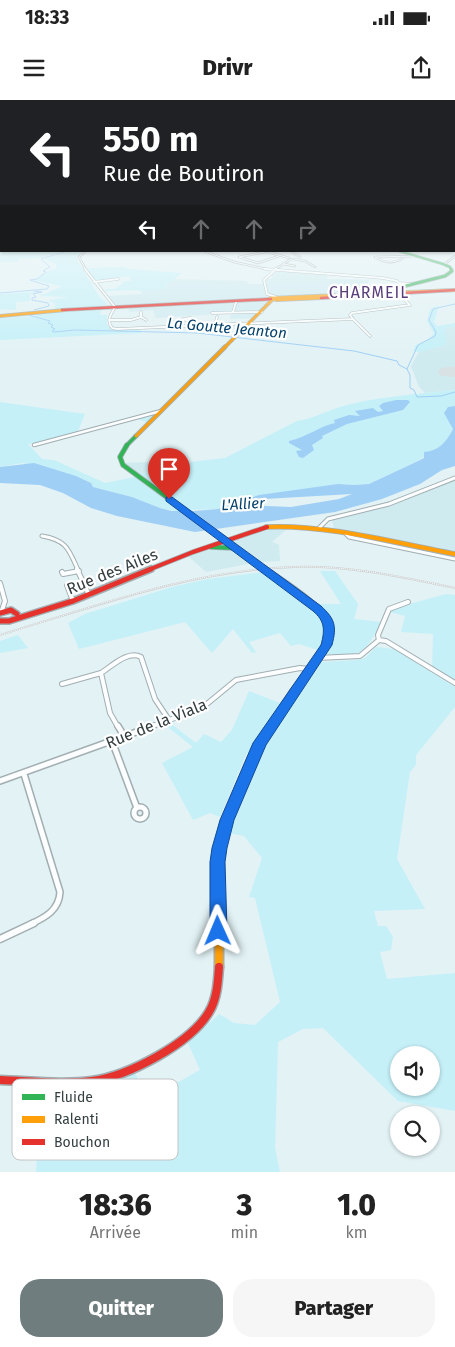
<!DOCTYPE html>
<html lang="fr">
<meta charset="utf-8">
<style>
body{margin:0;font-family:"Fira Sans",sans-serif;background:#f6f6f6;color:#222;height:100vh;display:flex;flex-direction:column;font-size:19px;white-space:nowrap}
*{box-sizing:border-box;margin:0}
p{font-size:16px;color:#767676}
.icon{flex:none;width:28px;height:28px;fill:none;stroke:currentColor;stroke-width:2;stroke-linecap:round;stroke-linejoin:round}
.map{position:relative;height:1072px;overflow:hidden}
.panel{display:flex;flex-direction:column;background:#fff;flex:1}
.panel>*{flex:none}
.top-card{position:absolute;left:0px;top:0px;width:455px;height:152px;box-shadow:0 1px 4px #0004;background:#202124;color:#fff;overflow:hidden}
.fabs{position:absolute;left:390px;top:946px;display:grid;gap:10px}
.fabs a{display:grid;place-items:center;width:50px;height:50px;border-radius:50%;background:#fff;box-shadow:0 1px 4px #0004;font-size:25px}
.pin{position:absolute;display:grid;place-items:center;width:42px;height:42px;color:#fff;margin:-51px -21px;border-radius:50% 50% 50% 0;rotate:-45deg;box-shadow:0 0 5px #0007}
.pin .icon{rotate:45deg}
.me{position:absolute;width:55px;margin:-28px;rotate:359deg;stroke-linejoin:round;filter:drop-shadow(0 0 4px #0008)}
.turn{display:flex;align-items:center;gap:18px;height:105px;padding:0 20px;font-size:22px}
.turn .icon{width:65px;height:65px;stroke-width:2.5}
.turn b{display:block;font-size:35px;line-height:42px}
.lanes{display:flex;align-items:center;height:48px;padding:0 20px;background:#0003;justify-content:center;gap:25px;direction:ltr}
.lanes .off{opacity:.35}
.eta{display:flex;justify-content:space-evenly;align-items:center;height:85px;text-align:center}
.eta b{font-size:30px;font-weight:800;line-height:35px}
.button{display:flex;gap:10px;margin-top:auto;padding:10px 20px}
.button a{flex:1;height:58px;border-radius:20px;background:#707d7f;color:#fff;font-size:20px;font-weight:800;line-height:58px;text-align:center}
.button a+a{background:#f6f6f6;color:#222}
.status{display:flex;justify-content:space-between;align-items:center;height:35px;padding:0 25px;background:#fff;direction:ltr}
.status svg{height:14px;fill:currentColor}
header{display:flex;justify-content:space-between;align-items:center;height:65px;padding:0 20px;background:#fff;font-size:22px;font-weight:800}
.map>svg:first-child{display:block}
.built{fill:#cfebf0}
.green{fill:#c5f0f8;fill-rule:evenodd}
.water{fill:#a0cff6;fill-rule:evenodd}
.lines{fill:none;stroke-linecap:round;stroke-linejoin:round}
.stream{stroke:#a0cff6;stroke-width:1}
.runway{fill:#d8e2e4;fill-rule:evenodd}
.street-far6-casing{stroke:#a2aeb1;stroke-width:2.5}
.street-far5-casing{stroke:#a2aeb1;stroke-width:3}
.street-far4-casing{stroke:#a2aeb1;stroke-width:4.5}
.street-far3-casing{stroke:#a2aeb1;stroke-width:5}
.street-far2-casing{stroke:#a2aeb1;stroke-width:6}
.street-far1-casing{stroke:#a2aeb1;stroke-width:8}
.street-casing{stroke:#a2aeb1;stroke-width:9}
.fast-far4-casing{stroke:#a2aeb1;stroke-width:3}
.fast-far3-casing{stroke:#a2aeb1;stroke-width:4}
.fast-far2-casing{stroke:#a2aeb1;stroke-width:5}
.fast-far1-casing{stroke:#a2aeb1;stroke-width:5.5}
.fast-casing{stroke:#a2aeb1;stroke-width:8}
.slow-far5-casing{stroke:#a2aeb1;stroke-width:4}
.slow-far4-casing{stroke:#a2aeb1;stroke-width:5}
.slow-far3-casing{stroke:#a2aeb1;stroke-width:5.5}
.slow-far2-casing{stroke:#a2aeb1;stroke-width:8}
.slow-far1-casing{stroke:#a2aeb1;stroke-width:9}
.slow-casing{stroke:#a2aeb1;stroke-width:11}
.jam-far3-casing{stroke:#a2aeb1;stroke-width:4}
.jam-far2-casing{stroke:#a2aeb1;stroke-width:5.5}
.jam-far1-casing{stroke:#a2aeb1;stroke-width:8}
.jam-casing{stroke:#a2aeb1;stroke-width:11}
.street-far6{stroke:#fbfdfe;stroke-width:1}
.street-far5{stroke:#fbfdfe;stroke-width:2}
.street-far4{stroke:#fbfdfe;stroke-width:2.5}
.street-far3{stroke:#fbfdfe;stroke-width:3}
.street-far2{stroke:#fbfdfe;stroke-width:4}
.street-far1{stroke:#fbfdfe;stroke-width:5}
.street{stroke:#fbfdfe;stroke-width:6}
.fast-far4{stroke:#30b455;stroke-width:2}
.fast-far3{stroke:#30b455;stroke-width:2.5}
.fast-far2{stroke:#30b455;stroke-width:3}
.fast-far1{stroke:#30b455;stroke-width:4}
.fast{stroke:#30b455;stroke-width:5}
.slow-far5{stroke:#ff9f0a;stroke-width:2.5}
.slow-far4{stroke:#ff9f0a;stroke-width:3}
.slow-far3{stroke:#ff9f0a;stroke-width:4}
.slow-far2{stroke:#ff9f0a;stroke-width:5}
.slow-far1{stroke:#ff9f0a;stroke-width:6}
.slow{stroke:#ff9f0a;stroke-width:8}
.jam-far3{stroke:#e5322d;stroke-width:2.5}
.jam-far2{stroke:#e5322d;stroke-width:4}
.jam-far1{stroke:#e5322d;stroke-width:5}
.jam{stroke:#e5322d;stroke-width:8}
.rail-casing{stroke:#ced2d3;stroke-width:2}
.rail{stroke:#fff;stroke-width:1;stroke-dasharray:1;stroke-linecap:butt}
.route{fill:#1a73e8;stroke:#114b97}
.labels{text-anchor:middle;stroke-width:4.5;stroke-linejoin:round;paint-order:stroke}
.far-water-label{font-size:15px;font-style:italic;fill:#03406b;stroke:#fff}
.far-quarter-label{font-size:16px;letter-spacing:1px;fill:#583e7a;stroke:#fff}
.street-label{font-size:16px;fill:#333e40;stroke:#fff}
.key{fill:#fff;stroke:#c2c5c6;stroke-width:1}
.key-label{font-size:14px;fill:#333e40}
</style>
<div class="status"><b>18:33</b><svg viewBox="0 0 49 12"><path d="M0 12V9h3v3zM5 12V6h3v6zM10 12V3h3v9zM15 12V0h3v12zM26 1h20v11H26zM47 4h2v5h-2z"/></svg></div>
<header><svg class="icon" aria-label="menu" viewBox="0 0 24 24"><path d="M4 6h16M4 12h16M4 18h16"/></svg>Drivr<svg class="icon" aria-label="share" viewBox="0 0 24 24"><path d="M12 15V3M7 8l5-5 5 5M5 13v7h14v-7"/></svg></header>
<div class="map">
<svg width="455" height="1072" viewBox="0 0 455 1072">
<rect width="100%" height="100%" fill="#e2f2f5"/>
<path class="built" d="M 275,171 L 327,175 L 327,179 L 369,180 L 364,193 L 275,198 L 255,218 L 230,219 L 231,213 L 156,218 L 153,210 L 129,212 L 129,207 L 121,208 L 112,204 L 107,196 L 142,194 L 142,190 L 166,189 L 172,179 L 247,181 L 248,184 L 262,184 L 263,178 L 272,179 L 272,172 Z
M 455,227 L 455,290 L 425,293 L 419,287 L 411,266 L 419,252 L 445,245 L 443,228 Z
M 168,361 L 178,368 L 137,374 L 124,363 Z
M 455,376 L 455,453 L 334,429 L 331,416 L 355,412 L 381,404 Z
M 287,429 L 272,442 L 279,445 L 280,461 L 258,462 L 206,472 L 189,457 L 196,452 L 255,431 Z"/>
<path class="green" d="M 0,107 L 1,151 L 84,151 L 77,157 L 79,163 L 100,198 L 108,204 L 96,207 L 102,209 L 100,215 L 107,215 L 107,225 L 114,230 L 140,230 L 141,233 L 0,240 L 0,218 L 36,216 L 37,213 L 53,211 L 56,204 L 49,201 L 50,200 L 69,197 L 39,196 L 61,187 L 61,186 L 33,180 C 43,177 46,170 56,169 L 56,164 L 46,160 L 46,158 L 18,159 L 19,162 L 0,162 Z
M 125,167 L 128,169 L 182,173 L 168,184 L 166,189 L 143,190 L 143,192 L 137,190 L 106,191 L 105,189 L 114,189 L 124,183 L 123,181 L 131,181 L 129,176 L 96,181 L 86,168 Z
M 37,192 L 30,195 L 30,201 L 16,202 L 16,210 L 0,209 L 0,194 Z
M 439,206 L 434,222 L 437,226 L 455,223 L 455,227 L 444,228 L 446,233 L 445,245 L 419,252 L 413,251 L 416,245 L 425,242 L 434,234 L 427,221 L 430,209 Z
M 455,290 L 455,306 L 448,307 L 449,321 L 453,329 L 445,343 L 416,362 L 369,384 L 353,385 L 338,384 L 218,409 L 186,410 L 137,374 L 177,368 L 172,364 L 225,358 L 297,321 C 312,319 324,312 337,308 C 372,297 418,294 455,290 Z
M 0,302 L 85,314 L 78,331 L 158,310 L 162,313 L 151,324 L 135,318 L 60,340 L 28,344 L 42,359 L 54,360 L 105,383 L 135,377 L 182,412 L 160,408 L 132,397 L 93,387 L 91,383 L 76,376 L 22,363 L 0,367 Z
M 320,471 L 335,471 L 358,504 L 354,519 L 381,522 C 363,558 362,554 323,555 C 339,532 341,523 318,504 L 341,504 Z
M 263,472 L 324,518 C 331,530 326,540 318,550 L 299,544 L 291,546 L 280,533 L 249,542 L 256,552 L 252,553 L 233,529 L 212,553 L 185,522 L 79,549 L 68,523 L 85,514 L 172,487 L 208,479 Z
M 446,494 L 455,495 L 455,580 L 432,566 L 433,534 L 401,532 L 405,516 L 390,512 L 391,509 Z
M 18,535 L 28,548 L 0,553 L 0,541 Z
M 376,547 L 394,549 L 455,587 L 455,607 L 416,655 L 416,665 L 410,672 L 397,759 L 425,809 L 374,811 L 378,826 L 386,826 L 393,837 L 391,850 L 380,852 L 387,879 L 455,873 L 455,1011 L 398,1001 L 323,928 L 303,929 L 278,942 L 275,1048 L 280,1072 L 36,1072 L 40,1014 L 108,987 L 135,973 L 148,999 L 200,970 L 188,943 L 219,914 L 234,923 L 255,925 L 280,902 L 255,798 L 249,797 L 262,758 L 244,736 L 229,733 L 268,641 L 321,562 L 357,560 L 365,558 ZM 399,955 L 431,955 L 431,988 L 399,988 Z
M 249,591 L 280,603 L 245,657 L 220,717 L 210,713 L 193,720 L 162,663 L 193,647 L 164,624 L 169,622 L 196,643 L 204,634 L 221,642 L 232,630 Z"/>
<path class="water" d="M 396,300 L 408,300 L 410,302 L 403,310 L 347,324 L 322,336 L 323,338 L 312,345 L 314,350 L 303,358 L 299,357 L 296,351 L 302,350 L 289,343 L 289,341 C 307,337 320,326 335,323 L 334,320 L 349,315 L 360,316 L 355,311 L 373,308 L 378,312 L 383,311 L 379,306 L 383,303 Z
M 455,306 L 455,366 L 442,370 L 420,384 L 382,399 L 335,412 L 195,432 L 117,416 L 91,408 L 63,393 L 40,385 L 0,383 L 0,367 L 34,363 L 76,376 L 91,383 L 93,387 L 132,397 L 160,408 L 172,411 L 194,411 L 218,409 L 259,395 L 338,384 L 353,385 L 369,384 L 416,362 L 424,358 L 424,352 C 439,351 446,342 453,329 L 444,313 L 448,307 ZM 352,394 L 339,399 L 291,407 L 245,405 L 264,399 Z"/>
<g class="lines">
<path class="stream" d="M 34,191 L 42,192 L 33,194 L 36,197 L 32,198 L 32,200 L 48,203 L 49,206 L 34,210
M 0,193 L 47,189 L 49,186 L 30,180 L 37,179 L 46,172 L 43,171 L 50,167 L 41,159 L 67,151
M 455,204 L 433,209 L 429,220 L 436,232 L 435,236 L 418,245 L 407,269 L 410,275 L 410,288 L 414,290 L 417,297 L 441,296 L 455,292
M 29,215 L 50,221 L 48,223 L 53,225 L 51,227 L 55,229 L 52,231 L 54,232 L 75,230 L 197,233 L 354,251 L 397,261 L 399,265 L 407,269"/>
<path class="runway" d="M 447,267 L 455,267 L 455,277 L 441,276 L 438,272 L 441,268 Z"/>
<defs>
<path id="street-far6" d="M 204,151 L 234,162 L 271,170
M 265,151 L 289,158
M 265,152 L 239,157 L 258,163 L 279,156
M 292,152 L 300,157
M 403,158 C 394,164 384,163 375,157 L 417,156
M 294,159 L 305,161 L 315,167
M 283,164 L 295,166
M 445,164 L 455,156
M 86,170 L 79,157 L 86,151
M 274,170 L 291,159"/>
<path id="street-far5" d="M 85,169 L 115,207 C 111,214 106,220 112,228 L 117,229 L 353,219 L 350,215 L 352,213 L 410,205 L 403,198 L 401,192 L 404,192
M 265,169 L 383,178 L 397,181 L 403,187
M 276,169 L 264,180 L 267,194 L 276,197
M 94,182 L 118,179
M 399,183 L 411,184
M 141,212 L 141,217 L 146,220
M 233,212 L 236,202
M 212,213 L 262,212
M 190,218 L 194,219 L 189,221 L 183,219 Z
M 353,219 L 370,236
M 109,220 L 131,220 L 141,217
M 189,221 L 190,226
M 215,225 L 217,217"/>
<path id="street-far4" d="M 34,345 L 161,311"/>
<path id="street-far3" d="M 318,429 L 328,419 L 389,404 L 455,378
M 346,434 L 349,437 L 455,459
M 42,436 C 67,440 69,450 78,470"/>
<path id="street-far2" d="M 77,469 L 89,495
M 62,472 L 63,474 L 79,471
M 0,483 L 5,501 L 1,513
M 67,485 L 73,501
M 379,540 L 386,541 L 455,583
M 379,540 L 378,535 L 389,509 L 408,502
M 317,558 L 360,556 L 379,540
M 62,584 L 101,573
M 118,627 L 110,613 L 101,573 C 112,566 128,550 141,557 L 155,599 L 169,620
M 150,627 L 202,608 L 236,580 L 300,568 L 309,569"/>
<path id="street-far1" d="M 118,626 L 124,636
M 112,641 L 137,708
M 24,674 L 60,792 C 59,810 46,817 31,824
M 0,681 L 153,626
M134 713a6 6 0 1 1 12 0a6 6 0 1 1-12 0Z"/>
<path id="street" d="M 0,839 L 34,823"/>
<path id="fast-far4" d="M 399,151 L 443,164 L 450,167 L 451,170"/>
<path id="fast-far3" d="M 401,192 L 401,189 L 405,186 L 445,176 L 452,171 L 451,169"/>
<path id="fast-far2" d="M 126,346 L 136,336"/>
<path id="fast-far1" d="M 127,345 L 120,357 L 123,365 L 266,470
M 211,447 L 233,448"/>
<path id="fast" d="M 264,469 C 283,483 335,511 328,537 C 323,555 303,578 292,593"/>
<path id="slow-far5" d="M 321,198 L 277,200 L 270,198 L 455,190
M 0,216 L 65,210
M 224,248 L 272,200"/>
<path id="slow-far4" d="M 136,336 L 225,247"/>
<path id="slow-far3" d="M 266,427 C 327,424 395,443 455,454"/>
<path id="slow-far2" d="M 271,627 L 292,593"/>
<path id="slow-far1" d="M 219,824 C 218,804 216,782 218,762 C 222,717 248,663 272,626"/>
<path id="slow" d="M 219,823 L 219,867"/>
<path id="jam-far3" d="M 321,198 L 455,190
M 62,210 L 271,199"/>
<path id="jam-far2" d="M 148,470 L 193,452 L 267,427"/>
<path id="jam-far1" d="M 0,513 L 11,510 L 17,514
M 0,521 L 9,521 L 73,501 L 151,469"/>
<path id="jam" d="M 0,980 C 31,981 62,985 92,981 C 128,976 190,944 209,912 C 217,899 218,882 219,867"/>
</defs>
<use href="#street-far6" class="street-far6-casing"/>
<use href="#street-far5" class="street-far5-casing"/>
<use href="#street-far4" class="street-far4-casing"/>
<use href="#street-far3" class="street-far3-casing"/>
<use href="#street-far2" class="street-far2-casing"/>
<use href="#street-far1" class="street-far1-casing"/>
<use href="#street" class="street-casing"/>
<use href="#fast-far4" class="fast-far4-casing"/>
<use href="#fast-far3" class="fast-far3-casing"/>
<use href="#fast-far2" class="fast-far2-casing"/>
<use href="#fast-far1" class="fast-far1-casing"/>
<use href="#fast" class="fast-casing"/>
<use href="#slow-far5" class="slow-far5-casing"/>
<use href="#slow-far4" class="slow-far4-casing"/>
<use href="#slow-far3" class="slow-far3-casing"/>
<use href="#slow-far2" class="slow-far2-casing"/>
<use href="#slow-far1" class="slow-far1-casing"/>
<use href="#slow" class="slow-casing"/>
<use href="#jam-far3" class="jam-far3-casing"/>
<use href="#jam-far2" class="jam-far2-casing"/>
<use href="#jam-far1" class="jam-far1-casing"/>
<use href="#jam" class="jam-casing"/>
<use href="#street-far6" class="street-far6"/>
<use href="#street-far5" class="street-far5"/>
<use href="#street-far4" class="street-far4"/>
<use href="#street-far3" class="street-far3"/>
<use href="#street-far2" class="street-far2"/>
<use href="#street-far1" class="street-far1"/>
<use href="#street" class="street"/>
<use href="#fast-far4" class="fast-far4"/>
<use href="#fast-far3" class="fast-far3"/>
<use href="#fast-far2" class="fast-far2"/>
<use href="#fast-far1" class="fast-far1"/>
<use href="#fast" class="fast"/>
<use href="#slow-far5" class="slow-far5"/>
<use href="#slow-far4" class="slow-far4"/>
<use href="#slow-far3" class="slow-far3"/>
<use href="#slow-far2" class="slow-far2"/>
<use href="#slow-far1" class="slow-far1"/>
<use href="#slow" class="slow"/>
<use href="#jam-far3" class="jam-far3"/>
<use href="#jam-far2" class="jam-far2"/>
<use href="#jam-far1" class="jam-far1"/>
<use href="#jam" class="jam"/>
<defs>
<path id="rail" d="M 0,535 C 96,506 193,470 294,467 C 348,465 402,477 455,488"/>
</defs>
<use href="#rail" class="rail-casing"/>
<use href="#rail" class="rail"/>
</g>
<linearGradient id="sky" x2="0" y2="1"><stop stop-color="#8bbfee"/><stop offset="0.42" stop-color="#f2f9fa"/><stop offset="1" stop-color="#f2f9fa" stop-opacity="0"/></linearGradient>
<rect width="455" height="257" fill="url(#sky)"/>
<path class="route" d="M 166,397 L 172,397 L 321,506 C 335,519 337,526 332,545 L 266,645 L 234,720 L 227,748 L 225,762 L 227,831 L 224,836 L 218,838 L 213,836 L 210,831 L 210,762 L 212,748 L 220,720 L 253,643 L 321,545 C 325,530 325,521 313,511 L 166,401 Z"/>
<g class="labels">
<g class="far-water-label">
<text transform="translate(227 228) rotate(5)" y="5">La Goutte Jeanton</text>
<text transform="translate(243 404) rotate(-3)" y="5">L'Allier</text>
</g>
<g class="far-quarter-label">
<text x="369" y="198">CHARMEIL</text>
</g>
<g class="street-label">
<text transform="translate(112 471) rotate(-22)" y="6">Rue des Ailes</text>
<text transform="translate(156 623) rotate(-22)" y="6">Rue de la Viala</text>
</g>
</g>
<rect x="12" y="979" width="166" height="81" rx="8" class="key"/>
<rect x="22" y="994" width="23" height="6" fill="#30b455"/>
<rect x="22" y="1016" width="23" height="7" fill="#ff9f0a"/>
<rect x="22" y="1039" width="23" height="6" fill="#e5322d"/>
<g class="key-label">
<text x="54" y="1002">Fluide</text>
<text x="54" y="1024">Ralenti</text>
<text x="54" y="1047">Bouchon</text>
</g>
</svg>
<div class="fabs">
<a><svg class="icon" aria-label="sound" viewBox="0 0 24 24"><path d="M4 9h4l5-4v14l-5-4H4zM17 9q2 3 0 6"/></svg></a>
<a><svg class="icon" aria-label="search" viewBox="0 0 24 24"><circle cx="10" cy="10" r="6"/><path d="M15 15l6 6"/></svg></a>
</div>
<div class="pin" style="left:169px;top:399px;background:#d93025"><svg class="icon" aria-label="arrive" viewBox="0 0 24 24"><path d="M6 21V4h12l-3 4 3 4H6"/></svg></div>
<svg class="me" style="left:218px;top:831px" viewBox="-20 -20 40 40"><path d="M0-17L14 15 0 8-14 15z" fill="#1a73e8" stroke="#fff" stroke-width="4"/></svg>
<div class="top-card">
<div class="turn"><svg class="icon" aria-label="left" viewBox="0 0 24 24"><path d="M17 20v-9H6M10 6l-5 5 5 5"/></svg><div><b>550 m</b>Rue de Boutiron</div></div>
<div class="lanes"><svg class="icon" aria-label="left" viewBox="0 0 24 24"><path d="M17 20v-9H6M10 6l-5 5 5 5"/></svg><svg class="icon off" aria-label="ahead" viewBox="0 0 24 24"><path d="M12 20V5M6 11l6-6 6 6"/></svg><svg class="icon off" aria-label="ahead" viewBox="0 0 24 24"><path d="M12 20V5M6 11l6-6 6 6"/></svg><svg class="icon off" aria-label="right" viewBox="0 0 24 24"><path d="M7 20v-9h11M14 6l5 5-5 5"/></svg></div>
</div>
</div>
<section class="panel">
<div class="eta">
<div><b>18:36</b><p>Arrivée</p></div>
<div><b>3</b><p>min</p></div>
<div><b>1.0</b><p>km</p></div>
</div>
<div class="button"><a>Quitter</a><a>Partager</a></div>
</section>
